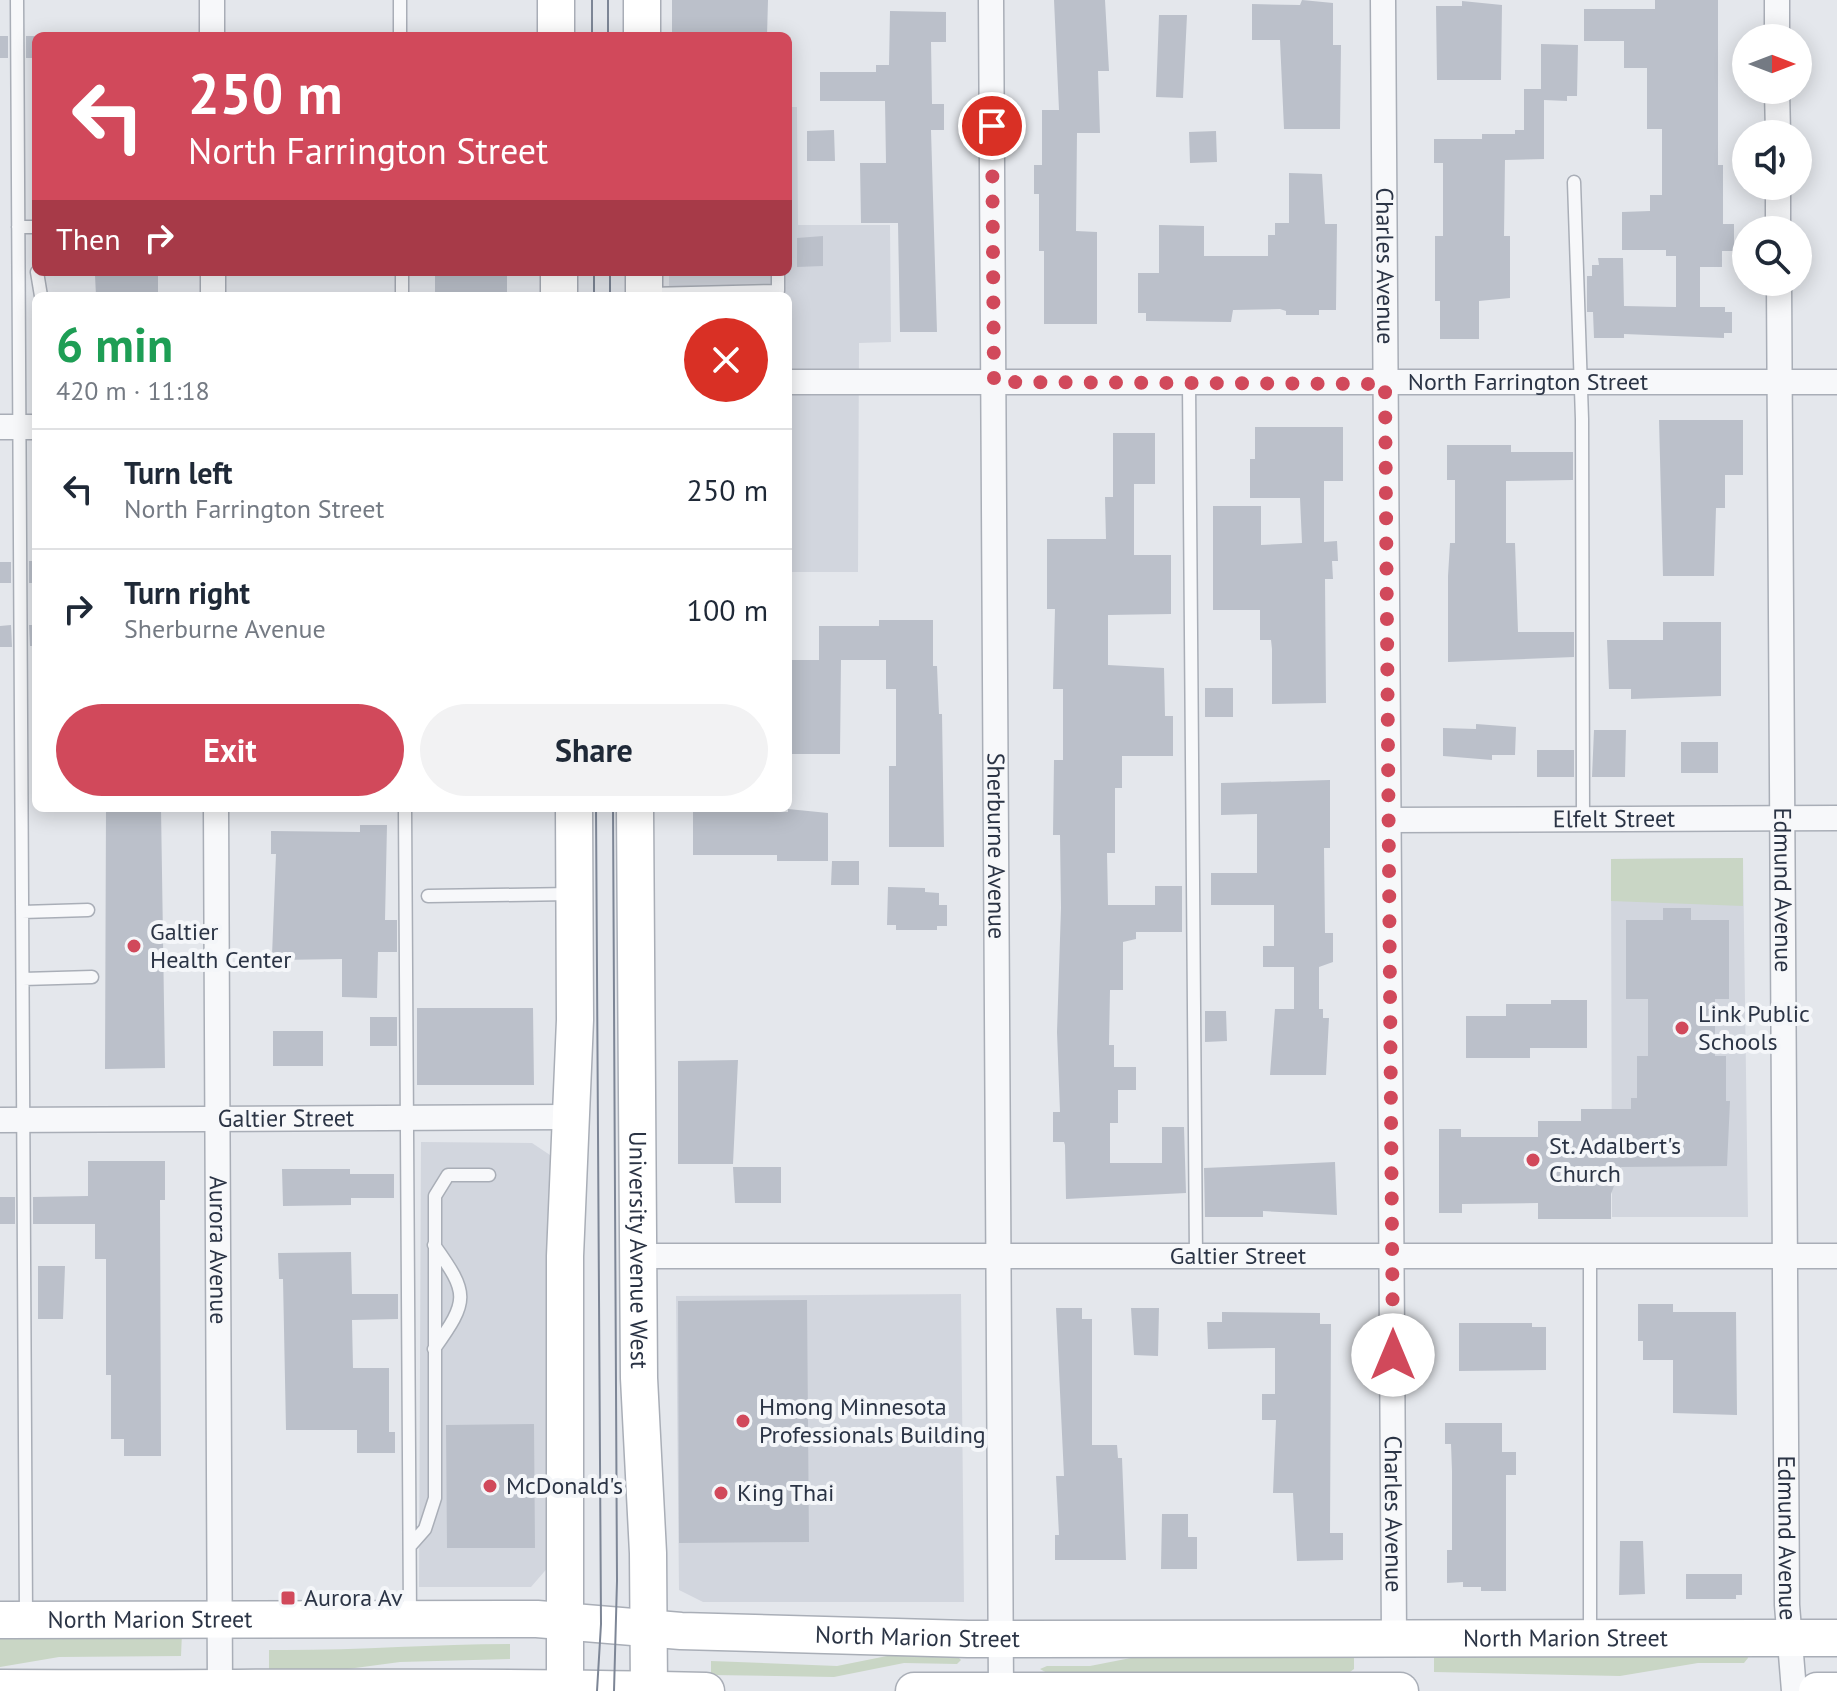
<!DOCTYPE html>
<meta charset="utf-8">
<style>
body{margin:0;font-family:"PT Sans",sans-serif;background:#f2f2f3;color:#1f2937;height:100vh;display:flex;flex-direction:column;font-size:30px;white-space:nowrap}
*{box-sizing:border-box;margin:0}
p{font-size:26px;color:#747a83}
.icon{flex:none;width:44px;height:44px;fill:none;stroke:currentColor;stroke-width:2;stroke-linecap:round;stroke-linejoin:round}
.map{position:relative;flex:1;overflow:hidden}
.details{position:absolute;left:32px;top:292px;width:760px;height:520px;display:flex;flex-direction:column;background:#fff;border-radius:12px;box-shadow:0 4px 20px #0003}
.details>*{flex:none}
.hud{position:absolute;left:32px;top:32px;width:760px;height:244px;border-radius:12px;box-shadow:0 4px 20px #0003;background:#d1495b;color:#fff;overflow:hidden}
.needle{width:52px;rotate:90deg}
.controls{position:absolute;left:1732px;top:24px;display:grid;gap:16px}
.controls a{display:grid;place-items:center;width:80px;height:80px;border-radius:50%;background:#fff;box-shadow:0 4px 20px #0003;font-size:40px}
.pin{position:absolute;display:grid;place-items:center;width:68px;height:68px;color:#fff;margin:-34px;border:4px solid #fff;border-radius:50%;box-shadow:0 2px 8px #0007}
.me{position:absolute;width:88px;margin:-44px;rotate:0deg;stroke-linejoin:round;filter:drop-shadow(0 0 6px #0008)}
.turn{display:flex;align-items:center;gap:28px;height:168px;padding:0 24px;font-size:36px}
.turn .icon{width:104px;height:104px;stroke-width:2.5}
.turn b{display:block;font-size:56px;line-height:68px}
.then{display:flex;align-items:center;height:76px;padding:0 24px;background:#0003;gap:16px;font-size:30px}
.round{display:grid;place-items:center;flex:none;width:84px;height:84px;border-radius:42px;background:#f2f2f3}
.headline{display:flex;align-items:center;justify-content:space-between;height:136px;padding:0 24px}
h1{font-size:48px;font-weight:700;line-height:60px;color:#1e9e55}
.cta{display:flex;gap:16px;margin-top:auto;padding:16px 24px}
.cta a{flex:1;height:92px;border-radius:48px;background:#d1495b;color:#fff;font-size:32px;font-weight:700;line-height:92px;text-align:center}
.cta a+a{background:#f2f2f3;color:#1f2937}
ul{padding:0;list-style:none}
li{display:flex;align-items:center;gap:24px;height:120px;padding:0 24px;border-top:2px solid #e0e1e3}
li div{flex:1}
li b{display:block;font-size:30px}
li em{font-style:normal}
.map>svg:first-child{display:block}
.built{fill:#d2d6de}
.green{fill:#c9d6c5}
.building{fill:#bbc0ca}
.lines{fill:none;stroke-linecap:round;stroke-linejoin:round}
.lane-casing{stroke:#a9aeb7;stroke-width:15}
.street-casing{stroke:#a9aeb7;stroke-width:27}
.secondary-casing{stroke:#a9aeb7;stroke-width:39}
.lane{stroke:#f7f8fa;stroke-width:12}
.street{stroke:#f7f8fa;stroke-width:24}
.secondary{stroke:#fff;stroke-width:36}
.tram{stroke:#7d8696;stroke-width:2}
.route{stroke:#d1495b;stroke-width:14;stroke-dasharray:0 25.2}
.poi-dot{fill:#d1495b;stroke:#f4f6f9;stroke-width:3}
.labels{text-anchor:middle;stroke-width:8;stroke-linejoin:round;paint-order:stroke}
.street-label{font-size:24px;fill:#2b3445;stroke:#f4f6f9}
.poi-label{font-size:24px;fill:#2b3445;stroke:#f4f6f9;text-anchor:start}
</style>
<div class="map">
<svg width="1837" height="1691" viewBox="0 0 1837 1691">
<rect width="100%" height="100%" fill="#e4e7ec"/>
<path class="built" d="M 788,107 L 797,107 L 798,225 L 890,225 L 891,342 L 859,343 L 858,572 L 788,572 L 788,296 L 669,296 L 669,272 L 788,272 Z
M 1743,858 L 1748,1217 L 1612,1217 L 1611,859 Z
M 421,1142 L 532,1143 L 550,1155 L 550,1565 L 531,1587 L 419,1587 Z
M 961,1294 L 964,1602 L 703,1602 L 679,1590 L 676,1296 Z"/>
<path class="green" d="M 1743,858 L 1743,906 L 1611,901 L 1611,859 Z
M 0,1633 L 182,1633 L 181,1656 L 59,1657 L 0,1667 Z
M 510,1644 L 510,1659 L 400,1662 L 325,1672 L 269,1673 L 269,1650 C 350,1651 430,1644 510,1644 Z
M 1434,1652 L 1747,1655 L 1748,1658 L 1744,1663 L 1698,1663 L 1620,1676 L 1434,1672 Z
M 897,1654 L 957,1656 L 961,1660 L 957,1664 L 904,1663 L 834,1677 L 711,1675 L 711,1661 L 837,1666 Z
M 1354,1654 L 1354,1669 L 1350,1672 L 1047,1673 L 1040,1669 L 1047,1666 L 1090,1666 L 1146,1655 Z"/>
<path class="building" d="M 672,0 L 768,0 L 767,36 L 672,36 Z
M 1054,0 L 1105,0 L 1109,71 L 1098,71 L 1100,133 L 1077,133 L 1076,231 L 1097,232 L 1097,324 L 1044,324 L 1044,251 L 1039,251 L 1039,194 L 1034,194 L 1034,165 L 1042,165 L 1042,110 L 1059,110 Z
M 1302,0 L 1333,3 L 1333,45 L 1341,45 L 1340,129 L 1284,129 L 1280,40 L 1252,40 L 1252,4 L 1300,5 Z
M 1655,0 L 1718,0 L 1718,165 L 1723,165 L 1723,224 L 1734,224 L 1734,251 L 1722,251 L 1722,267 L 1700,267 L 1700,307 L 1725,307 L 1725,312 L 1732,312 L 1732,333 L 1724,333 L 1724,338 L 1624,334 L 1624,338 L 1594,338 L 1593,312 L 1587,312 L 1587,276 L 1592,276 L 1592,265 L 1599,265 L 1598,258 L 1623,258 L 1624,306 L 1676,307 L 1676,256 L 1666,256 L 1666,250 L 1622,250 L 1622,212 L 1650,211 L 1650,195 L 1662,195 L 1662,129 L 1647,129 L 1647,68 L 1624,68 L 1624,41 L 1584,41 L 1584,9 L 1655,9 Z
M 1462,1 L 1502,5 L 1501,80 L 1437,80 L 1436,6 L 1462,6 Z
M 890,11 L 946,12 L 946,42 L 931,42 L 932,104 L 944,104 L 944,130 L 931,130 L 937,332 L 900,332 L 898,223 L 861,223 L 860,163 L 886,163 L 885,101 L 820,101 L 820,72 L 876,72 L 876,65 L 889,65 Z
M 1159,15 L 1187,15 L 1183,98 L 1156,97 Z
M 0,36 L 8,36 L 8,58 L 0,58 Z
M 26,36 L 36,36 L 36,58 L 26,58 Z
M 1541,44 L 1578,45 L 1577,96 L 1567,96 L 1567,101 L 1544,100 L 1544,159 L 1505,160 L 1504,236 L 1510,236 L 1510,298 L 1479,301 L 1479,339 L 1440,339 L 1440,301 L 1435,301 L 1435,236 L 1443,236 L 1443,163 L 1434,163 L 1434,139 L 1482,139 L 1482,134 L 1515,134 L 1515,130 L 1524,130 L 1524,89 L 1541,89 Z
M 834,130 L 835,161 L 807,161 L 807,131 Z
M 1216,131 L 1217,162 L 1190,163 L 1189,132 Z
M 1289,173 L 1322,174 L 1325,224 L 1337,224 L 1336,310 L 1319,310 L 1319,315 L 1286,315 L 1286,311 L 1280,309 L 1233,310 L 1231,322 L 1146,321 L 1146,313 L 1138,313 L 1138,273 L 1159,273 L 1159,225 L 1204,226 L 1204,256 L 1268,256 L 1268,235 L 1275,235 L 1275,223 L 1289,223 Z
M 823,236 L 823,266 L 797,267 L 797,238 Z
M 435,272 L 507,272 L 507,296 L 435,296 Z
M 95,275 L 158,275 L 158,296 L 96,296 Z
M 1659,420 L 1743,420 L 1743,475 L 1725,475 L 1725,508 L 1716,508 L 1714,576 L 1663,576 Z
M 1255,427 L 1343,427 L 1343,481 L 1324,481 L 1324,542 L 1337,541 L 1338,561 L 1332,561 L 1333,579 L 1325,579 L 1326,703 L 1272,704 L 1272,649 L 1271,640 L 1260,640 L 1260,610 L 1213,610 L 1213,506 L 1261,506 L 1261,545 L 1302,543 L 1300,498 L 1250,498 L 1250,459 L 1255,459 Z
M 1113,433 L 1155,433 L 1155,484 L 1134,484 L 1134,555 L 1171,555 L 1171,614 L 1108,615 L 1108,665 L 1164,668 L 1165,716 L 1173,716 L 1173,756 L 1122,756 L 1122,788 L 1115,788 L 1115,853 L 1107,853 L 1108,905 L 1155,905 L 1155,886 L 1182,886 L 1182,932 L 1136,932 L 1136,939 L 1123,942 L 1123,990 L 1110,990 L 1109,1045 L 1114,1045 L 1114,1067 L 1136,1067 L 1136,1090 L 1118,1090 L 1118,1123 L 1110,1123 L 1110,1163 L 1162,1163 L 1162,1127 L 1184,1127 L 1186,1193 L 1066,1199 L 1065,1145 L 1064,1142 L 1053,1142 L 1053,1112 L 1060,1112 L 1057,1032 L 1061,908 L 1060,835 L 1053,835 L 1054,760 L 1063,760 L 1063,689 L 1053,689 L 1055,609 L 1047,609 L 1047,539 L 1106,539 L 1105,497 L 1113,497 Z
M 1447,445 L 1511,445 L 1511,452 L 1573,452 L 1573,480 L 1506,481 L 1506,543 L 1515,543 L 1518,632 L 1574,632 L 1574,657 L 1448,662 L 1448,576 L 1450,543 L 1455,543 L 1455,480 L 1447,480 Z
M 29,561 L 36,561 L 36,583 L 29,583 Z
M 0,562 L 11,562 L 11,583 L 0,583 Z
M 879,620 L 933,620 L 933,666 L 937,666 L 939,714 L 942,714 L 944,847 L 889,847 L 889,766 L 896,766 L 896,689 L 886,689 L 886,660 L 841,660 L 840,754 L 788,754 L 788,660 L 819,660 L 819,626 L 879,626 Z
M 1663,622 L 1721,622 L 1721,696 L 1631,699 L 1631,689 L 1609,689 L 1607,640 L 1663,640 Z
M 11,625 L 12,647 L 0,647 L 0,626 Z
M 29,625 L 36,625 L 36,646 L 30,646 Z
M 1205,688 L 1233,688 L 1233,717 L 1205,717 Z
M 1476,724 L 1516,727 L 1515,755 L 1492,755 L 1492,760 L 1443,756 L 1443,728 L 1476,729 Z
M 1594,730 L 1626,730 L 1625,777 L 1592,777 Z
M 1681,742 L 1718,742 L 1718,773 L 1681,773 Z
M 1537,750 L 1574,750 L 1574,777 L 1537,777 Z
M 1330,780 L 1330,848 L 1324,848 L 1325,933 L 1333,933 L 1333,962 L 1319,967 L 1319,1009 L 1323,1009 L 1323,1018 L 1329,1018 L 1326,1075 L 1270,1075 L 1275,1009 L 1294,1009 L 1294,967 L 1263,967 L 1263,946 L 1274,946 L 1274,905 L 1211,905 L 1211,873 L 1257,873 L 1257,814 L 1221,815 L 1221,783 Z
M 106,808 L 161,808 L 165,1068 L 105,1069 Z
M 788,809 L 828,813 L 828,861 L 777,861 L 777,855 L 693,855 L 693,812 L 788,812 Z
M 360,825 L 387,825 L 385,920 L 397,920 L 397,952 L 378,952 L 377,998 L 342,997 L 342,959 L 280,960 L 280,956 L 272,956 L 276,854 L 271,854 L 271,831 L 360,832 Z
M 832,861 L 859,861 L 859,885 L 831,885 Z
M 888,887 L 925,888 L 925,892 L 939,893 L 939,905 L 947,905 L 947,926 L 937,926 L 937,930 L 896,930 L 896,925 L 887,925 Z
M 1663,908 L 1691,908 L 1691,920 L 1729,920 L 1729,999 L 1715,999 L 1715,1056 L 1726,1056 L 1726,1101 L 1730,1101 L 1727,1166 L 1621,1167 L 1611,1194 L 1611,1219 L 1538,1219 L 1538,1203 L 1462,1204 L 1462,1213 L 1439,1213 L 1439,1129 L 1461,1129 L 1461,1137 L 1538,1137 L 1538,1121 L 1581,1121 L 1581,1109 L 1631,1109 L 1631,1098 L 1637,1098 L 1637,1056 L 1648,1056 L 1648,999 L 1626,999 L 1626,920 L 1663,920 Z
M 1551,1000 L 1587,1000 L 1587,1048 L 1530,1048 L 1530,1058 L 1466,1058 L 1466,1016 L 1506,1016 L 1506,1004 L 1551,1004 Z
M 417,1008 L 533,1008 L 534,1085 L 417,1085 Z
M 1205,1011 L 1226,1011 L 1227,1041 L 1205,1042 Z
M 370,1017 L 397,1017 L 397,1046 L 370,1046 Z
M 273,1031 L 323,1031 L 323,1066 L 273,1066 Z
M 738,1060 L 733,1164 L 678,1164 L 678,1061 Z
M 88,1161 L 165,1161 L 165,1200 L 160,1200 L 161,1456 L 124,1456 L 124,1439 L 111,1439 L 111,1375 L 106,1375 L 106,1259 L 95,1259 L 95,1224 L 33,1224 L 33,1197 L 88,1196 Z
M 1335,1162 L 1337,1215 L 1263,1211 L 1263,1217 L 1205,1217 L 1204,1168 Z
M 733,1167 L 781,1167 L 781,1203 L 735,1203 Z
M 282,1169 L 350,1169 L 350,1174 L 394,1174 L 394,1198 L 351,1198 L 351,1205 L 283,1206 Z
M 0,1197 L 15,1197 L 15,1224 L 0,1224 Z
M 351,1252 L 352,1294 L 398,1294 L 398,1319 L 352,1320 L 353,1368 L 389,1368 L 389,1432 L 395,1432 L 395,1453 L 357,1453 L 357,1430 L 286,1430 L 283,1279 L 279,1279 L 278,1253 Z
M 38,1266 L 65,1266 L 63,1319 L 38,1319 Z
M 807,1300 L 809,1542 L 679,1543 L 678,1301 Z
M 1638,1304 L 1673,1304 L 1673,1312 L 1736,1312 L 1737,1415 L 1673,1413 L 1673,1360 L 1643,1360 L 1643,1341 L 1638,1341 Z
M 1056,1308 L 1082,1308 L 1082,1319 L 1092,1319 L 1092,1445 L 1117,1445 L 1118,1458 L 1122,1458 L 1126,1560 L 1055,1560 L 1055,1535 L 1059,1535 L 1056,1476 L 1064,1476 Z
M 1131,1308 L 1159,1308 L 1158,1356 L 1134,1355 Z
M 1222,1312 L 1320,1313 L 1320,1324 L 1331,1324 L 1330,1533 L 1343,1533 L 1343,1560 L 1297,1561 L 1293,1493 L 1273,1493 L 1276,1420 L 1262,1420 L 1262,1394 L 1275,1394 L 1275,1348 L 1208,1349 L 1207,1322 L 1222,1322 Z
M 1459,1323 L 1532,1323 L 1532,1327 L 1546,1327 L 1546,1370 L 1459,1371 Z
M 1445,1423 L 1502,1423 L 1502,1452 L 1516,1452 L 1516,1475 L 1506,1475 L 1506,1591 L 1481,1591 L 1481,1587 L 1463,1587 L 1463,1582 L 1447,1583 L 1447,1550 L 1452,1550 L 1452,1471 L 1451,1444 L 1445,1444 Z
M 534,1424 L 535,1548 L 447,1548 L 446,1425 Z
M 1162,1514 L 1188,1514 L 1188,1537 L 1197,1537 L 1197,1569 L 1161,1569 Z
M 1620,1541 L 1643,1541 L 1645,1594 L 1619,1595 Z
M 1686,1574 L 1742,1574 L 1742,1595 L 1736,1595 L 1736,1599 L 1686,1599 Z"/>
<g class="lines">
<defs>
<path id="lane" d="M 17,0 L 26,1617
M 400,0 L 400,36
M 1574,182 L 1582,419 L 1583,820
M 18,227 L 36,227
M 37,272 L 41,296
M 402,272 L 402,296
M 649,294 L 778,291 L 778,272
M 1189,383 L 1196,1258
M 405,808 L 410,1617
M 428,896 L 571,894
M 22,912 L 88,910
M 23,979 L 92,977
M 434,1245 C 469,1294 469,1300 434,1349
M 410,1546 L 425,1529 L 435,1498 L 435,1196 L 448,1175 L 489,1175
M 1590,1634 L 1590,1257"/>
<g id="street">
<path d="M 212,0 L 212,36"/>
<path id="s1" d="M 991,0 L 1001,1691"/>
<path id="s2" d="M 1383,0 L 1394,1636"/>
<path d="M 1777,0 L 1777,38"/>
<path d="M 1777,90 L 1778,134"/>
<path d="M 1778,186 L 1778,230"/>
<path d="M 213,272 L 213,296"/>
<path id="s3" d="M 1779,282 L 1787,1605 L 1794,1691"/>
<path id="s4" d="M 788,382 L 1837,382"/>
<path d="M 0,427 L 36,427"/>
<path id="s5" d="M 216,808 L 220,1691"/>
<path id="s6" d="M 1390,820 L 1837,818"/>
<path id="s7" d="M 0,1120 L 570,1117"/>
<path id="s8" d="M 638,1256 L 1837,1256"/>
</g>
<g id="secondary">
<path d="M 556,0 L 556,36"/>
<path d="M 642,0 L 642,36"/>
<path d="M 559,272 L 559,296"/>
<path d="M 644,272 L 644,296"/>
<path id="s9" d="M 635,808 L 639,1378 L 648,1553 L 649,1691"/>
<path id="s10" d="M 0,1620 L 537,1619 L 681,1631 L 968,1639 L 1837,1638"/>
<path d="M 0,1688 C 235,1689 471,1685 706,1691"/>
<path d="M 565,1691 L 565,1256 L 575,1020 L 574,808"/>
<path d="M 914,1691 L 1400,1691"/>
<path d="M 1817,1691 L 1837,1691"/>
</g>
</defs>
<use href="#lane" class="lane-casing"/>
<use href="#street" class="street-casing"/>
<use href="#secondary" class="secondary-casing"/>
<use href="#lane" class="lane"/>
<use href="#street" class="street"/>
<use href="#secondary" class="secondary"/>
<path class="tram" d="M 592,0 L 592,36
M 608,0 L 608,36
M 594,272 L 594,296
M 610,272 L 610,296
M 596,808 L 601,1624 L 597,1691
M 613,808 L 617,1581 L 614,1691"/>
</g>
<g class="lines">
<path class="route" d="M 992,126 L 994,382 L 1385,384 L 1393,1355"/>
</g>
<g class="poi-dot">
<circle cx="134" cy="946" r="8"/>
<circle cx="1682" cy="1028" r="8"/>
<circle cx="1533" cy="1160" r="8"/>
<circle cx="743" cy="1421" r="8"/>
<circle cx="490" cy="1486" r="8"/>
<circle cx="721" cy="1493" r="8"/>
<rect x="280" y="1590" width="16" height="16" rx="4"/>
</g>
<g class="labels">
<g class="street-label">
<text dy="8" stroke="none"><textPath href="#s2" startOffset="266">Charles Avenue</textPath></text>
<text dy="8" stroke="none"><textPath href="#s4" startOffset="740">North Farrington Street</textPath></text>
<text dy="8" stroke="none"><textPath href="#s6" startOffset="224">Elfelt Street</textPath></text>
<text dy="8" stroke="none"><textPath href="#s1" startOffset="846">Sherburne Avenue</textPath></text>
<text dy="8" stroke="none"><textPath href="#s3" startOffset="608">Edmund Avenue</textPath></text>
<text dy="8" stroke="none"><textPath href="#s7" startOffset="286">Galtier Street</textPath></text>
<text dy="8" stroke="none"><textPath href="#s5" startOffset="442">Aurora Avenue</textPath></text>
<text dy="8" stroke="none"><textPath href="#s9" startOffset="442">University Avenue West</textPath></text>
<text dy="8" stroke="none"><textPath href="#s8" startOffset="600">Galtier Street</textPath></text>
<text dy="8" stroke="none"><textPath href="#s2" startOffset="1514">Charles Avenue</textPath></text>
<text dy="8" stroke="none"><textPath href="#s3" startOffset="1256">Edmund Avenue</textPath></text>
<text dy="8" stroke="none"><textPath href="#s10" startOffset="150">North Marion Street</textPath></text>
<text dy="8" stroke="none"><textPath href="#s10" startOffset="1566">North Marion Street</textPath></text>
<text dy="8" stroke="none"><textPath href="#s10" startOffset="918">North Marion Street</textPath></text>
</g>
<g class="poi-label">
<text x="150" y="940">Galtier<tspan x="150" dy="28">Health Center</tspan></text>
<text x="1698" y="1022">Link Public<tspan x="1698" dy="28">Schools</tspan></text>
<text x="1549" y="1154">St. Adalbert's<tspan x="1549" dy="28">Church</tspan></text>
<text x="759" y="1415">Hmong Minnesota<tspan x="759" dy="28">Professionals Building</tspan></text>
<text x="506" y="1494">McDonald's</text>
<text x="737" y="1501">King Thai</text>
<text x="304" y="1606">Aurora Av</text>
</g>
</g>
</svg>
<div class="controls">
<a><svg class="needle" viewBox="-14 -14 28 28"><path d="M0-13l5 13h-10z" fill="#e53935"/><path d="M0 13l5-13h-10z" fill="#747a83"/></svg></a>
<a><svg class="icon" aria-label="sound" viewBox="0 0 24 24"><path d="M4 9h4l5-4v14l-5-4H4zM17 9q2 3 0 6"/></svg></a>
<a><svg class="icon" aria-label="search" viewBox="0 0 24 24"><circle cx="10" cy="10" r="6"/><path d="M15 15l6 6"/></svg></a>
</div>
<div class="pin" style="left:992px;top:126px;background:#d93025"><svg class="icon" aria-label="arrive" viewBox="0 0 24 24"><path d="M6 21V4h12l-3 4 3 4H6"/></svg></div>
<svg class="me" style="left:1393px;top:1355px" viewBox="-20 -20 40 40"><circle r="19" fill="#fff"/><path d="M0-13L10 11 0 6-10 11z" fill="#d1495b"/></svg>
<div class="hud">
<div class="turn"><svg class="icon" aria-label="left" viewBox="0 0 24 24"><path d="M17 20v-9H6M10 6l-5 5 5 5"/></svg><div><b>250 m</b>North Farrington Street</div></div>
<div class="then">Then<svg class="icon" aria-label="right" viewBox="0 0 24 24"><path d="M7 20v-9h11M14 6l5 5-5 5"/></svg></div>
</div>
<section class="details">
<div class="headline"><div><h1>6 min</h1><p>420 m · 11:18</p></div><a class="round" style="background:#d93025;color:#fff"><svg class="icon" aria-label="close" viewBox="0 0 24 24"><path d="M6 6l12 12M18 6L6 18"/></svg></a></div>
<ul>
<li><svg class="icon" aria-label="left" viewBox="0 0 24 24"><path d="M17 20v-9H6M10 6l-5 5 5 5"/></svg><div><b>Turn left</b><p>North Farrington Street</p></div><em>250 m</em></li>
<li><svg class="icon" aria-label="right" viewBox="0 0 24 24"><path d="M7 20v-9h11M14 6l5 5-5 5"/></svg><div><b>Turn right</b><p>Sherburne Avenue</p></div><em>100 m</em></li>
</ul>
<div class="cta"><a>Exit</a><a>Share</a></div>
</section>
</div>
